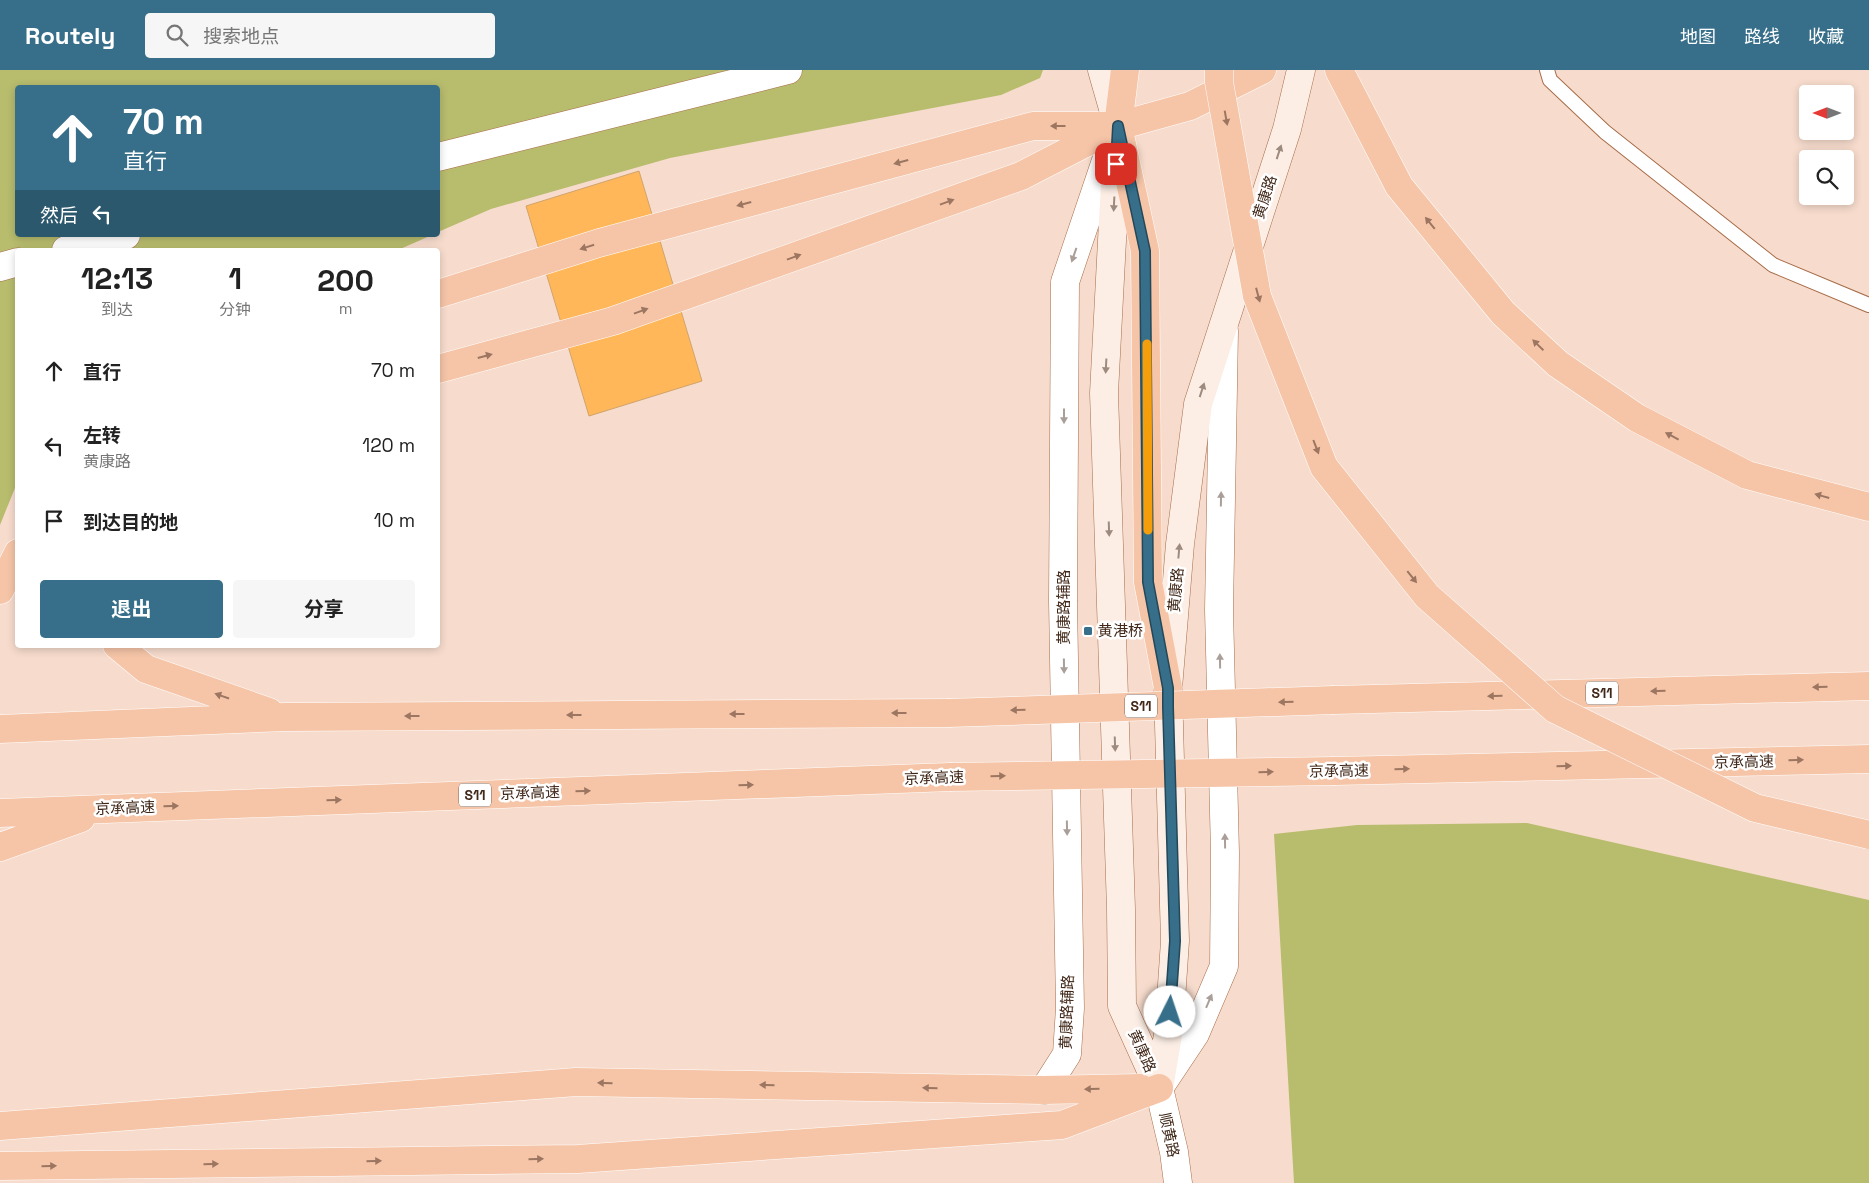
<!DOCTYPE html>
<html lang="zh">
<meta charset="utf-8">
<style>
body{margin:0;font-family:"Space Grotesk","Noto Sans SC",sans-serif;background:#f6f6f6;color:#222;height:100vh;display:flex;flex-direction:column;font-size:19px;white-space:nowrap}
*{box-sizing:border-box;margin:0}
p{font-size:16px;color:#767676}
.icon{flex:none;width:28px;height:28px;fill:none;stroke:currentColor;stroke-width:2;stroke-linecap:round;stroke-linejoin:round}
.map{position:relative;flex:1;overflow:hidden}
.details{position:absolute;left:15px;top:178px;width:425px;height:400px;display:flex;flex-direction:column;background:#fff;border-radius:5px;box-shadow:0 2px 8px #0003}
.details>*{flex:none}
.banner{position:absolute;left:15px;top:15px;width:425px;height:152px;border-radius:5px;box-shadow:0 2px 8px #0003;background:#376e89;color:#fff;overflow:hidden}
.needle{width:32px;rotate:270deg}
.tools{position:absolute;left:1799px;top:15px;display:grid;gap:10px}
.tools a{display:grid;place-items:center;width:55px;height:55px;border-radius:5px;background:#fff;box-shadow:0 2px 8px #0003;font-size:25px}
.pin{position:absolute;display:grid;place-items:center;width:42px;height:42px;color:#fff;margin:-21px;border-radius:10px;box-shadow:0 2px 8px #0006}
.me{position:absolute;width:55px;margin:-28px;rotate:4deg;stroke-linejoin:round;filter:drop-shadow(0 0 4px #0008)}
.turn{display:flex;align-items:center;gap:18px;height:105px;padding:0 25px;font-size:22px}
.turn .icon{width:65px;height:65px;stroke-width:2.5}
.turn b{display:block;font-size:35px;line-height:42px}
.then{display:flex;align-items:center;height:48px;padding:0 25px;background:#0003;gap:10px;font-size:19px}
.eta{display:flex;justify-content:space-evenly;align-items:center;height:85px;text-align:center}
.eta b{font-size:30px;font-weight:700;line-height:35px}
.button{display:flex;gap:10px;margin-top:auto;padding:10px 25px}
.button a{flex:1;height:58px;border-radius:5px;background:#376e89;color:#fff;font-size:20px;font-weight:700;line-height:58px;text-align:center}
.button a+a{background:#f6f6f6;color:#222}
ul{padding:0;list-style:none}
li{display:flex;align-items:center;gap:15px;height:75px;padding:0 25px}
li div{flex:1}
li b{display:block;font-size:19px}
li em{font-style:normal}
header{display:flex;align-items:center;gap:30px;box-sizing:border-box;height:70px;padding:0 25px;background:#376e89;color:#fff}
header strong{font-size:24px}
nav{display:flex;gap:28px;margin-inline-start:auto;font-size:18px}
.search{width:350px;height:45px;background:#f6f6f6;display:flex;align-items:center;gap:12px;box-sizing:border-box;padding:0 18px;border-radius:5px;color:#767676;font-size:19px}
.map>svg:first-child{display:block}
.green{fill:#b8bc6d}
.building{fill:#ffb759;stroke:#d0a36b}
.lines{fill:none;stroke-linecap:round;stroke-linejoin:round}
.service-casing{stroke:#a76c48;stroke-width:16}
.minor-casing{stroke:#a76c48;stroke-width:29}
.tertiary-casing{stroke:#a76c48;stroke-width:29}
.secondary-casing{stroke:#a76c48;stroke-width:29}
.motorway-casing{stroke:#fff;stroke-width:29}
.service{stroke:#fff;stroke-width:14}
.minor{stroke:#fff;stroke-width:28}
.tertiary{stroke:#fff;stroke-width:28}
.secondary{stroke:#fceee5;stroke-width:28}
.motorway{stroke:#f6c5a8;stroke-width:28}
.motorway-bridge-casing{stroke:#fff;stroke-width:29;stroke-linecap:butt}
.motorway-bridge{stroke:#f6c5a8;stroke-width:28}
.oneway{fill:#9c7660}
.oneway2{fill:#9e8b7f}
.oneway3{fill:#aa9e98}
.route-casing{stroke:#244859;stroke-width:12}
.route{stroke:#376e89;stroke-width:9}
.slow{stroke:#f59e0b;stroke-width:9}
.poi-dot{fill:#376e89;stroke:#fff;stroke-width:2}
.labels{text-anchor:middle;stroke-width:5;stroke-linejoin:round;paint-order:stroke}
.shield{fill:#fff;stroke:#7a685e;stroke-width:1}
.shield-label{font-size:14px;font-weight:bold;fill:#412819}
.street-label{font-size:15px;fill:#412819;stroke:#fff}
.poi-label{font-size:15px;fill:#412819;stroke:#fff;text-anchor:start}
</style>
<header>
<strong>Routely</strong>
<div class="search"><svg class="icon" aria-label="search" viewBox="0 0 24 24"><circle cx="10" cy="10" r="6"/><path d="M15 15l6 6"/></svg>搜索地点</div>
<nav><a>地图</a><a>路线</a><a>收藏</a></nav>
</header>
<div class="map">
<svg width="1869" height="1113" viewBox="0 0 1869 1113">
<rect width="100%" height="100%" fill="#f7dccd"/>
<path class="green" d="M 0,0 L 1043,0 L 1040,8 L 1001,25 L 670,88 L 491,139 L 438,162 L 438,18 L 18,18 L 18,165 L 432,165 L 398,180 L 18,180 L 17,413 L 0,455 Z
M 1527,753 L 1869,830 L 1869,1113 L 1294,1113 L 1274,764 L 1357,755 Z"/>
<path class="building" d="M 639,101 L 702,311 L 589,346 L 526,136 Z"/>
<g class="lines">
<defs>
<path id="service" d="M 1547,0 L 1550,10 L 1605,62 L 1773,195 L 1869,235"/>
<path id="minor" d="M 438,87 L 788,0
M 66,180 L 126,165
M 0,197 L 18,192"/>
<path id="tertiary" d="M 1044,1020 L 1067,984 L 1070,938 L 1063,531 L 1065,212 L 1114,67
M 1178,1113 L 1174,1082 L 1159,1018 L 1195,964 L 1224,896 L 1225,783 L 1219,540 L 1224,261"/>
<path id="secondary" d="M 1102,0 L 1118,56 L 1104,323 L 1121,839 L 1122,936 L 1159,1018
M 1159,1018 L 1169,959 L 1175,871 L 1168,618 L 1180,474 L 1198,334 L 1287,59 L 1301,0"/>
<path id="motorway" d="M 1339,0 L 1399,116 L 1503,243 L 1558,294 L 1637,348 L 1747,405 L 1869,437
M 1118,56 L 1125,0
M 438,224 L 599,173 L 1033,56 L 1118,56 L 1145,181 L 1148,512 L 1168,618
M 438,299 L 613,251 L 1021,106 L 1118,56 L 1190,36 L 1262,0
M 0,520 L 18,483
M 117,575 L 146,599 L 269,642
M 1334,630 L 1869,616
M 0,659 L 285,647 L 948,643
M 1335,701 L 1869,689
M 0,743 L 950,707
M 0,777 L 81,748
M 0,1056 L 576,1012 L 1044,1020 L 1140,1018
M 0,1096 L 578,1089 L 1062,1055 L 1159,1018"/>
</defs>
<use href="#service" class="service-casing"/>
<use href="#minor" class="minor-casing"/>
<use href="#tertiary" class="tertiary-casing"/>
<use href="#secondary" class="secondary-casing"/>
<use href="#motorway" class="motorway-casing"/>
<use href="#service" class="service"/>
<use href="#minor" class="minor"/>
<use href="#tertiary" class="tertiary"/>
<use href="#secondary" class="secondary"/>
<use href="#motorway" class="motorway"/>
<defs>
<path id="motorway-bridge" d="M 1219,0 L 1219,12 L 1257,226 L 1324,397 L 1427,526 L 1555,639 L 1755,738 L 1869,765
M 948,643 L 1334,630
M 950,707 L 1335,701"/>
</defs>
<use href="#motorway-bridge" class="motorway-bridge-casing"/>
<use href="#motorway-bridge" class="motorway-bridge"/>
</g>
<defs><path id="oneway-solid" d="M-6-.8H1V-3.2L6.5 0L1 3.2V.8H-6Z" transform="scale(1.25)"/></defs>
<g class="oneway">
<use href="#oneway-solid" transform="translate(1226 48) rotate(80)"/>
<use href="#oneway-solid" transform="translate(1058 56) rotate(180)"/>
<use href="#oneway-solid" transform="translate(901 92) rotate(165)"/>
<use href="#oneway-solid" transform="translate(947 132) rotate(-20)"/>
<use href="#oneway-solid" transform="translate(744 134) rotate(165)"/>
<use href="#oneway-solid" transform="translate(1430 153) rotate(-129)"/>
<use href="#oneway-solid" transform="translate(587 177) rotate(162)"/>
<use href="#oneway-solid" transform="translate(794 187) rotate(-20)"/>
<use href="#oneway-solid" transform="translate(1258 225) rotate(75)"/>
<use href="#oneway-solid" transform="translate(641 241) rotate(-20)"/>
<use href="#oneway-solid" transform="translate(1538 275) rotate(-136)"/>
<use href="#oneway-solid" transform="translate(485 286) rotate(-15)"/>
<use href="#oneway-solid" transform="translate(1672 366) rotate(-152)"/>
<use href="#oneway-solid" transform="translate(1316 377) rotate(69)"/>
<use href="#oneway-solid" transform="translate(1822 426) rotate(-164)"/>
<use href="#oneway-solid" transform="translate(1412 507) rotate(51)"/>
<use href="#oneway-solid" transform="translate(1820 617) rotate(178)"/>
<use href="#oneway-solid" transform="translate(1658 621) rotate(178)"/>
<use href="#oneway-solid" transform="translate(222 626) rotate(-161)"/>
<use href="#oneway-solid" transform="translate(1495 626) rotate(178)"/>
<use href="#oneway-solid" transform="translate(1286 632) rotate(178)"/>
<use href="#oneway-solid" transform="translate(1018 640) rotate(178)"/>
<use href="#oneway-solid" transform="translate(899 643) rotate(180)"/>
<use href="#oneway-solid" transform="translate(737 644) rotate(180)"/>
<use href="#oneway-solid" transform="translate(574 645) rotate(180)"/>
<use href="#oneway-solid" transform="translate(412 646) rotate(180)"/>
<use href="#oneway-solid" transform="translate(1796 690) rotate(-1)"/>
<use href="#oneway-solid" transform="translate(1564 696) rotate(-1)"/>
<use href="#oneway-solid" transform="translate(1402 699) rotate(-1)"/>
<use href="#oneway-solid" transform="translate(1266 702) rotate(-1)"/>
<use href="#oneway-solid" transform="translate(998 706) rotate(-1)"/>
<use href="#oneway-solid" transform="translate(746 715) rotate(-2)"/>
<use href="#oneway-solid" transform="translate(583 721) rotate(-2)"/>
<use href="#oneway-solid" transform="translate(334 730) rotate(-2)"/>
<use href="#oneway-solid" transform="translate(171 736) rotate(-2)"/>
<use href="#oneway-solid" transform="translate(605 1013) rotate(-179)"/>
<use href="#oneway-solid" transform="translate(767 1015) rotate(-179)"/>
<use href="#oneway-solid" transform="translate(930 1018) rotate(-179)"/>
<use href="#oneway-solid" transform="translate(1092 1019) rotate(179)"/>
<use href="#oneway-solid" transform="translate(536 1089) rotate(-1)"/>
<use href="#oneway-solid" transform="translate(374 1091) rotate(-1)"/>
<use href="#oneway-solid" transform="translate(211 1094) rotate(-1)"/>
<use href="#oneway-solid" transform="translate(49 1096) rotate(-1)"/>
</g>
<g class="oneway2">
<use href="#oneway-solid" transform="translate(1279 82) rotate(-72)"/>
<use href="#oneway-solid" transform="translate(1114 134) rotate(93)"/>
<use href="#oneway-solid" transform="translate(1106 296) rotate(93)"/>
<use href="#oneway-solid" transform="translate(1202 320) rotate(-72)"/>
<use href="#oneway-solid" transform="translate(1109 459) rotate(88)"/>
<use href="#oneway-solid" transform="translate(1179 481) rotate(-85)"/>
<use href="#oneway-solid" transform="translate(1115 674) rotate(88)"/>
</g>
<g class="oneway3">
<use href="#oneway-solid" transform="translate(1074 185) rotate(109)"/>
<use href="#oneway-solid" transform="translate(1064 346) rotate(90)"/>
<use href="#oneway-solid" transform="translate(1221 429) rotate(-89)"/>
<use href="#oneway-solid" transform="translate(1220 591) rotate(-91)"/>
<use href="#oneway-solid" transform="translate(1064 596) rotate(89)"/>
<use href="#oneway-solid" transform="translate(1067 758) rotate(89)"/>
<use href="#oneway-solid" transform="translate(1225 771) rotate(-91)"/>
<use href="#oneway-solid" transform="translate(1209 931) rotate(-67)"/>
</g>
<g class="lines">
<defs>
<path id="route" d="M 1116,94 L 1118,56 L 1145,181 L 1148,512 L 1168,618 L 1168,637 L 1175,871 L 1170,942"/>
</defs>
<use href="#route" class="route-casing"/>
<use href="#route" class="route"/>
<path class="slow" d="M 1147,274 L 1148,460"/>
</g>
<rect class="poi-dot" x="1083" y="556" width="10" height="10" rx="2.5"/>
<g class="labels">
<g class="shield">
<rect x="1586" y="611.5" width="32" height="23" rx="4"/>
<rect x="1125" y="624.5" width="32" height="23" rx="4"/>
<rect x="459" y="713.5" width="32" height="23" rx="4"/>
</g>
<g class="shield-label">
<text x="1602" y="628">S11</text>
<text x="1141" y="641">S11</text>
<text x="475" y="730">S11</text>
</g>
<g class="street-label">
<text transform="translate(1265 127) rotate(-72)" y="5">黄康路</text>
<text transform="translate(1176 520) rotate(-85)" y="5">黄康路</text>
<text transform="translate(1064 537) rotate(-90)" y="5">黄康路辅路</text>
<text transform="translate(1744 692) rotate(-1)" y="5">京承高速</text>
<text transform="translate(1339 701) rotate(-1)" y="5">京承高速</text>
<text transform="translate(934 708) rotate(-2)" y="5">京承高速</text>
<text transform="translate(530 723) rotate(-2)" y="5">京承高速</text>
<text transform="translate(125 738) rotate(-2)" y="5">京承高速</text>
<text transform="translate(1067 942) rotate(-88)" y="5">黄康路辅路</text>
<text transform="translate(1142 981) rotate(66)" y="5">黄康路</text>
<text transform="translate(1169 1065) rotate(78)" y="5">顺黄路</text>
</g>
<g class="poi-label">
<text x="1098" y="566">黄港桥</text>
</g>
</g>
</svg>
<div class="tools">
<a><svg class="needle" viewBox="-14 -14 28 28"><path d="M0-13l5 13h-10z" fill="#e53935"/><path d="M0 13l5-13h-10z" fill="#767676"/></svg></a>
<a><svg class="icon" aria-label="search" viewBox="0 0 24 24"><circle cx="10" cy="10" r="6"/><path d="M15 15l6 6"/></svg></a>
</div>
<div class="pin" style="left:1116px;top:94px;background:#d93025"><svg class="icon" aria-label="arrive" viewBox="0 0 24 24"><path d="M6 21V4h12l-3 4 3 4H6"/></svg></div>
<svg class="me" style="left:1170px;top:942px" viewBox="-20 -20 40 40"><circle r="19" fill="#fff"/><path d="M0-13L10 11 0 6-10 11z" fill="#376e89"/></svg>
<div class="banner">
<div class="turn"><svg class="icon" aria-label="ahead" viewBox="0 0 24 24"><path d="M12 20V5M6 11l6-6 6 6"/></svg><div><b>70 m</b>直行</div></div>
<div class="then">然后<svg class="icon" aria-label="left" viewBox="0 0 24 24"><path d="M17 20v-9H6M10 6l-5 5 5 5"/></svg></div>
</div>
<section class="details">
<div class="eta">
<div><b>12:13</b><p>到达</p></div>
<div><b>1</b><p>分钟</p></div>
<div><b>200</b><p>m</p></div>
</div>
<ul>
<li><svg class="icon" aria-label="ahead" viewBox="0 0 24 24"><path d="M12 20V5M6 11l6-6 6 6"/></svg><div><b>直行</b></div><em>70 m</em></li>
<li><svg class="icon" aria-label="left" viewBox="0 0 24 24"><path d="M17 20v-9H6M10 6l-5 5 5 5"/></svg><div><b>左转</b><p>黄康路</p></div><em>120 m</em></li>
<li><svg class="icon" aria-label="arrive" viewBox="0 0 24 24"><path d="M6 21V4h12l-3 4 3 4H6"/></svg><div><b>到达目的地</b></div><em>10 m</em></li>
</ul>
<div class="button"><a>退出</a><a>分享</a></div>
</section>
</div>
